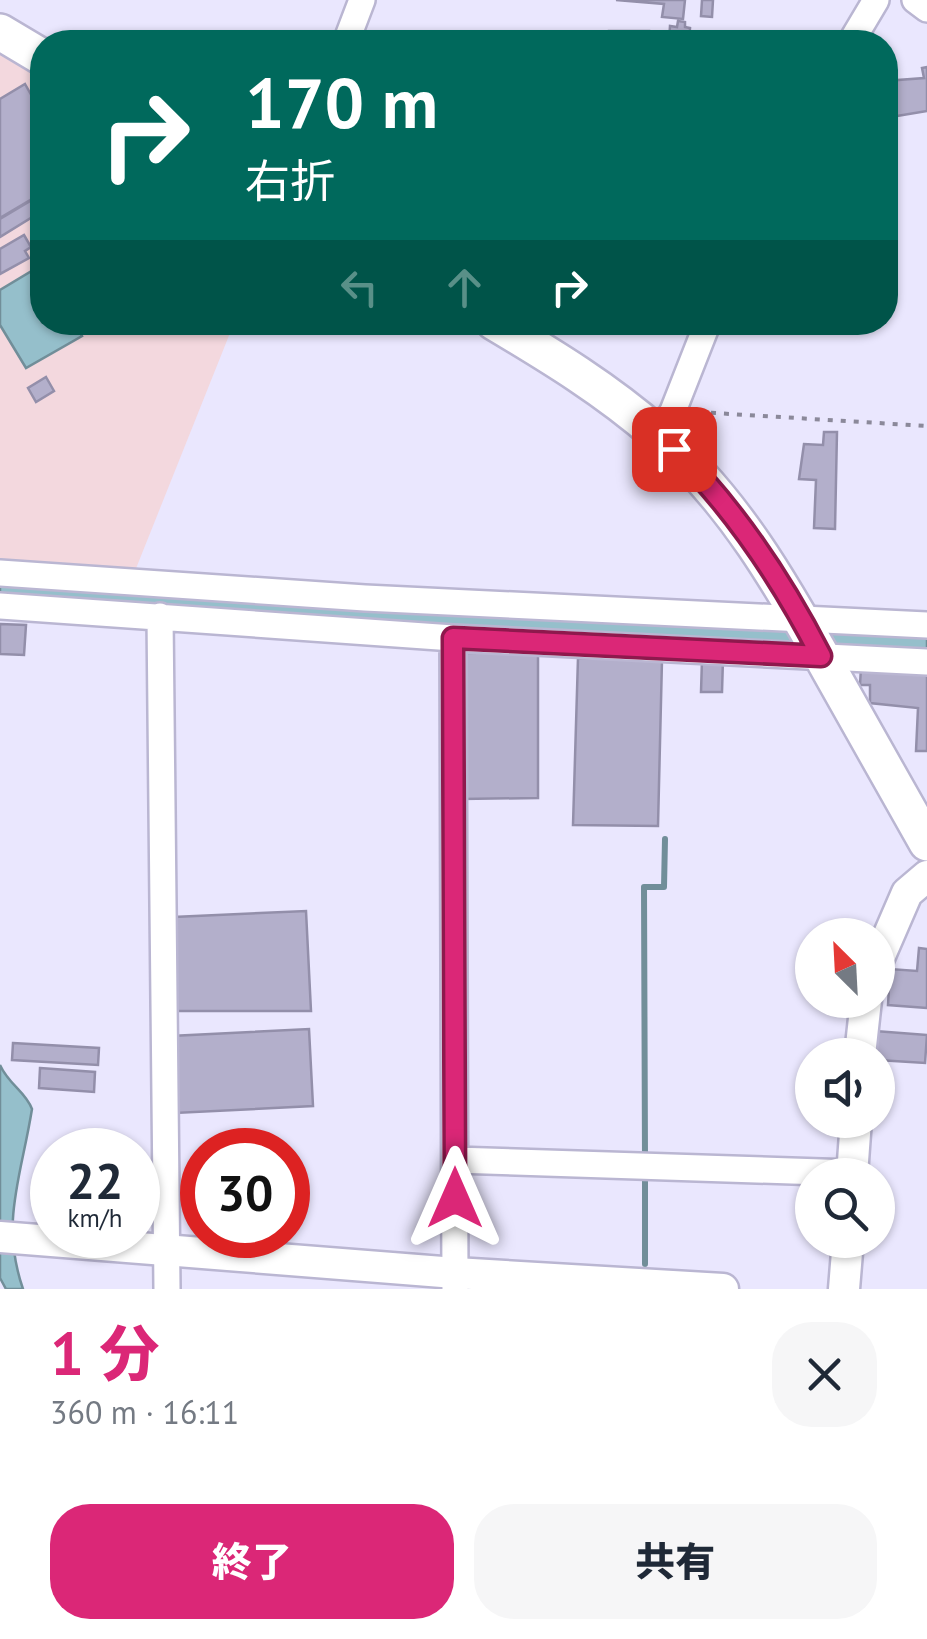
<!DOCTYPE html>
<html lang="ja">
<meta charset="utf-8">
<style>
body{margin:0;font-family:"PT Sans","Noto Sans JP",sans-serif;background:#f6f6f7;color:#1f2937;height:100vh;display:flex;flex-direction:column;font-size:38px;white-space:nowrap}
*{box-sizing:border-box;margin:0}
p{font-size:32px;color:#747a83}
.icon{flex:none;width:55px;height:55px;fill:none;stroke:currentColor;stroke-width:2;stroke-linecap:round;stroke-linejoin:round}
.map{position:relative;height:1289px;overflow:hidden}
.details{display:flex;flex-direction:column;background:#fff;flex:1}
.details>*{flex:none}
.guide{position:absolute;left:30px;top:30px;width:868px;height:305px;border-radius:40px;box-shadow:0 2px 8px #0004;background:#00695c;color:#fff;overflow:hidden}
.needle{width:65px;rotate:336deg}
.controls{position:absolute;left:795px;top:918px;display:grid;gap:20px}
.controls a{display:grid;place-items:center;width:100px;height:100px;border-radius:50%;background:#fff;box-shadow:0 2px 8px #0004;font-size:50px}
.speed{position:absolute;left:30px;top:1128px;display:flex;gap:20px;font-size:50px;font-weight:700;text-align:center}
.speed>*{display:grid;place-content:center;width:130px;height:130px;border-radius:50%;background:#fff;box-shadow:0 2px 8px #0004;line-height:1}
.speed small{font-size:25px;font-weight:400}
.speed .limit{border:15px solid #d22;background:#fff;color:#111}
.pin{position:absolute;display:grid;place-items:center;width:85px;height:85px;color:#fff;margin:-42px;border-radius:20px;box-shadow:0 5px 15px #0006}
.me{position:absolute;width:110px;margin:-55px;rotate:0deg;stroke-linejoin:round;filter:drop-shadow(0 0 8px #0008)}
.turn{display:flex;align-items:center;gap:35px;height:210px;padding:0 50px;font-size:45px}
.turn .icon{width:130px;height:130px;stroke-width:2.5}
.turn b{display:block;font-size:70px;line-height:85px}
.lanes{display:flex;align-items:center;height:95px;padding:0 50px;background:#0003;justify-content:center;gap:50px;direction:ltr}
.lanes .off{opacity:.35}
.round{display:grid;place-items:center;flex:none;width:105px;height:105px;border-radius:40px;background:#f6f6f7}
.headline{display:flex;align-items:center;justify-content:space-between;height:170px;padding:0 50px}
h1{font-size:60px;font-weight:800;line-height:75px;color:#db2777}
.primary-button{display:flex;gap:20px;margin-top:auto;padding:20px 50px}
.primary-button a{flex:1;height:115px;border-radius:40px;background:#db2777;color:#fff;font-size:40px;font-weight:800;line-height:115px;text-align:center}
.primary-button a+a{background:#f6f6f7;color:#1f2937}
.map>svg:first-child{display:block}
.education{fill:#f3d8de}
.water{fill:#95bfcb;stroke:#718e99;stroke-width:2.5}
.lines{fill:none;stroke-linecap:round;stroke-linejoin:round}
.stream{stroke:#718e99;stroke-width:6}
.building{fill:#b3afcb;stroke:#938faa;stroke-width:2.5}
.minor-casing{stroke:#bab6d2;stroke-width:30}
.tertiary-casing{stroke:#bab6d2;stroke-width:35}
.secondary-casing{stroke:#bab6d2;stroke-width:40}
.path{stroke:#8b899a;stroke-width:4;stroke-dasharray:5 8;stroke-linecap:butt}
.minor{stroke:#fff;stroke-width:25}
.tertiary{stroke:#fff;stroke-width:30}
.secondary{stroke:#fff;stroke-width:35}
.route-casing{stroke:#8e194d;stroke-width:25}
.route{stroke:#db2777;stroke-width:18}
</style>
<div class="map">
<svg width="927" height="1289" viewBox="0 0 927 1289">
<rect width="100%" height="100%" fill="#eae7fe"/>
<path class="education" d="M 0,54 L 42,79 L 42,322 L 234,323 L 133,576 L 0,568 Z"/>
<path class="water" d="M 40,266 L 42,322 L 74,323 L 82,336 L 26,368 L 0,325 L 0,290 Z
M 0,582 L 927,631 L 927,653 L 0,601 Z
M 0,1065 C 9,1085 25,1091 32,1109 C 21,1178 0,1222 23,1289 L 6,1289 L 0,1278 Z"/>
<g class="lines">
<path class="stream" d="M 645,1158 L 644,887 L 664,887 L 665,839
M 645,1173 L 645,1264"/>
</g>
<path class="building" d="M 616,0 L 685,0 L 683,19 L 662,17 L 664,4 Z
M 702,0 L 713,0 L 712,17 L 701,16 Z
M 678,21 L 685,22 L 685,27 L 690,28 L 689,42 L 669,42 L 670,26 L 677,27 Z
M 609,31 L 649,31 L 648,42 L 609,42 Z
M 927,67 L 927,111 L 885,118 L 885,81 L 924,78 L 922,68 Z
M 25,84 L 42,114 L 42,193 L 0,218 L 0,99 Z
M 42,194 L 42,211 L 0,237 L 0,219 Z
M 24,235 L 31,247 L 25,251 L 29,258 L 0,274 L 0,249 Z
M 46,377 L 54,391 L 36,402 L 28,388 Z
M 824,432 L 837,432 L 835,529 L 814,528 L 816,480 L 799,479 L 804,444 L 823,445 Z
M 0,624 L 26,625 L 24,655 L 0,654 Z
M 538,652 L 538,798 L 462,799 L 462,653 Z
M 578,658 L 662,660 L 658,826 L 573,825 Z
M 702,659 L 723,659 L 722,692 L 701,692 Z
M 861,667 L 927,669 L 927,751 L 916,751 L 918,708 L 870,703 L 870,685 L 860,685 Z
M 306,911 L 311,1011 L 174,1011 L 174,917 Z
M 919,948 L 927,949 L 927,1008 L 888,1005 L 890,969 L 917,971 Z
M 309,1029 L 313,1106 L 175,1113 L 171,1036 Z
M 875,1031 L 927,1035 L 925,1063 L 878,1060 L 878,1055 L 874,1055 Z
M 13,1043 L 99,1048 L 98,1065 L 12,1060 Z
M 40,1068 L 95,1072 L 94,1092 L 39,1088 Z"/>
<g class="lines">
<defs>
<path id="minor" d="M 915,0 L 927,9
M 346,42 L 362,0
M 851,42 L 876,0
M 659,435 L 673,411 L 708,322
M 0,573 L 365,598 L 927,625
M 0,606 L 453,638 L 927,662
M 160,616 L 167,1289
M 453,638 L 455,1289
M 455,1160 L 852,1173"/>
<path id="tertiary" d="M 878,960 L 907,893 L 927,876
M 860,1055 L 866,1000
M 852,1175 L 856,1120
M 0,1237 L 455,1273 L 723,1289
M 844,1289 L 848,1240"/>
<path id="secondary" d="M 0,32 L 42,57
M 494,322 C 551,356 607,390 657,434 C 733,499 782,585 830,671 C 863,729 895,786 927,843"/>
</defs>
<use href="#minor" class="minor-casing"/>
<use href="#tertiary" class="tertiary-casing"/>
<use href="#secondary" class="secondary-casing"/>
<path class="path" d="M 698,412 L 927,426"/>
<use href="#minor" class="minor"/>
<use href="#tertiary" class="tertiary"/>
<use href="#secondary" class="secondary"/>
</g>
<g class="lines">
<defs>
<path id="route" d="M 455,1198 L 453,638 L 821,656 C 782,580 735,509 674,449"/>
</defs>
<use href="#route" class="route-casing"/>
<use href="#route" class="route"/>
</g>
</svg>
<div class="controls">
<a><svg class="needle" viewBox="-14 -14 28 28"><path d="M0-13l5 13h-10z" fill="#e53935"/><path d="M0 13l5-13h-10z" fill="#747a83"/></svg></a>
<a><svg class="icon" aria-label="sound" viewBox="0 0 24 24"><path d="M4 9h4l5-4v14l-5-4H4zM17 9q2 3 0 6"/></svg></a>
<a><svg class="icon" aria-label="search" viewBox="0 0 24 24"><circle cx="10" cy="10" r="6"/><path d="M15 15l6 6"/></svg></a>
</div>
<div class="speed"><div>22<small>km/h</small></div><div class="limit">30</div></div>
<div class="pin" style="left:674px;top:449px;background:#d93025"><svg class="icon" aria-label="arrive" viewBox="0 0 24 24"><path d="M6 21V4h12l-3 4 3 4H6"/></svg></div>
<svg class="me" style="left:455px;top:1198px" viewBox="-20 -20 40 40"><path d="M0-17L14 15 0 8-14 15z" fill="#db2777" stroke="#fff" stroke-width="4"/></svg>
<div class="guide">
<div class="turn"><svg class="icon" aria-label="right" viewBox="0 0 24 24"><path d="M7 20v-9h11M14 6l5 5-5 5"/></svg><div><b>170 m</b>右折</div></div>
<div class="lanes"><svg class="icon off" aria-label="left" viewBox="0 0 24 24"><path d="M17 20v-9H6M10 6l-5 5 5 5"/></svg><svg class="icon off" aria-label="ahead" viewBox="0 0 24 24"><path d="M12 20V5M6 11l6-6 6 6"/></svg><svg class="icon" aria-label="right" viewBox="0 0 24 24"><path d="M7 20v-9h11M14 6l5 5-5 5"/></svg></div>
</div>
</div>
<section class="details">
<div class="headline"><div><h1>1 分</h1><p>360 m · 16:11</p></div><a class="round"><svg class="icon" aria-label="close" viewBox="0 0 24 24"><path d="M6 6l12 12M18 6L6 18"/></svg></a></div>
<div class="primary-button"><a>終了</a><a>共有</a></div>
</section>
